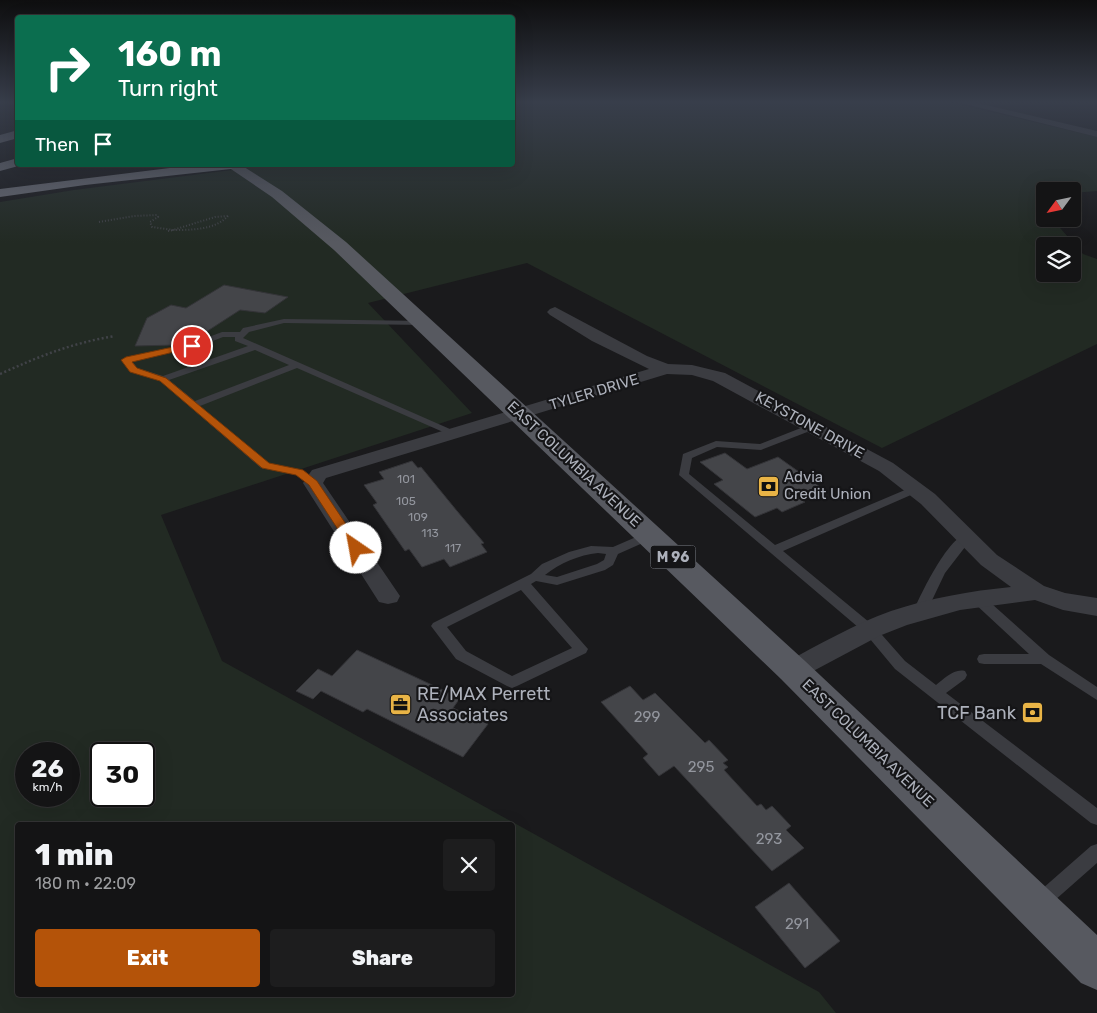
<!DOCTYPE html>
<meta charset="utf-8">
<style>
body{margin:0;font-family:Rubik,sans-serif;background:#1d1d1e;color:#f1f3f6;height:100vh;display:flex;flex-direction:column;font-size:19px;white-space:nowrap}
*{box-sizing:border-box;margin:0}
p{font-size:16px;color:#9d9ea0}
.icon{flex:none;width:28px;height:28px;fill:none;stroke:currentColor;stroke-width:2;stroke-linecap:round;stroke-linejoin:round}
.map{position:relative;flex:1;overflow:hidden}
.panel{position:absolute;left:15px;top:822px;width:500px;height:175px;display:flex;flex-direction:column;background:#141415;border-radius:5px;box-shadow:0 5px 20px #0002,0 0 0 1px #333334}
.panel>*{flex:none}
.hud{position:absolute;left:15px;top:15px;width:500px;height:152px;border-radius:5px;box-shadow:0 5px 20px #0002,0 0 0 1px #333334;background:#0b6e4f;color:#fff;overflow:hidden}
.needle{width:32px;rotate:237deg}
.tools{position:absolute;left:1036px;top:182px;display:grid;gap:10px}
.tools a{display:grid;place-items:center;width:45px;height:45px;border-radius:5px;background:#141415;box-shadow:0 5px 20px #0002,0 0 0 1px #333334;font-size:25px}
.speed{position:absolute;left:15px;top:742px;display:flex;gap:10px;font-size:25px;font-weight:700;text-align:center}
.speed>*{display:grid;place-content:center;width:65px;height:65px;border-radius:50%;background:#141415;box-shadow:0 5px 20px #0002,0 0 0 1px #333334;line-height:1}
.speed small{font-size:12px;font-weight:400}
.speed .limit{border:2px solid #111;border-radius:8px;background:#fff;color:#111}
.pin{position:absolute;display:grid;place-items:center;width:42px;height:42px;color:#fff;margin:-21px;border:2px solid #fff;border-radius:50%;box-shadow:0 1px 5px #0007}
.me{position:absolute;width:55px;margin:-28px;rotate:327deg;stroke-linejoin:round;filter:drop-shadow(0 0 4px #0008)}
.turn{display:flex;align-items:center;gap:18px;height:105px;padding:0 20px;font-size:22px}
.turn .icon{width:65px;height:65px;stroke-width:2.5}
.turn b{display:block;font-size:35px;line-height:42px}
.then{display:flex;align-items:center;height:48px;padding:0 20px;background:#0003;gap:10px;font-size:19px}
.round{display:grid;place-items:center;flex:none;width:52px;height:52px;border-radius:5px;background:#1d1d1e}
.overview{display:flex;align-items:center;justify-content:space-between;height:85px;padding:0 20px}
h1{font-size:30px;font-weight:800;line-height:38px}
.action{display:flex;gap:10px;margin-top:auto;padding:10px 20px}
.action a{flex:1;height:58px;border-radius:5px;background:#b45309;color:#fff;font-size:20px;font-weight:800;line-height:58px;text-align:center}
.action a+a{background:#1d1d1e;color:#f1f3f6}
.map>svg:first-child{display:block}
.green{fill:#222a23;fill-rule:evenodd}
.building{fill:#444549;stroke:#343438}
.lines{fill:none;stroke-linecap:round;stroke-linejoin:round}
.path-far1{stroke:#414348;stroke-width:2;stroke-dasharray:1 2;stroke-linecap:butt}
.path{stroke:#414348;stroke-width:2.5;stroke-dasharray:2 2.5;stroke-linecap:butt}
.lane{fill:#3b3c41;fill-rule:evenodd}
.street{fill:#3b3c41;fill-rule:evenodd}
.primary{fill:#575960;fill-rule:evenodd}
.highway{fill:#686a72;fill-rule:evenodd}
.route{fill:#b45309;stroke:#753606}
.labels{text-anchor:middle;stroke-width:4.5;stroke-linejoin:round;paint-order:stroke}
.number-label{font-size:12px;fill:#93969e}
.shield{fill:#151517;stroke:#7f828a;stroke-width:1}
.shield-label{font-size:14px;font-weight:bold;fill:#adb1bb}
.street-label{font-size:15px;fill:#adb1bb;stroke:#151517}
.poi-label{font-size:15px;fill:#adb1bb;stroke:#151517;text-anchor:start}
.near-number-label{font-size:15px;fill:#93969e}
.near-poi-label{font-size:18px;fill:#adb1bb;stroke:#151517;text-anchor:start}
</style>
<div class="map">
<svg width="1097" height="1013" viewBox="0 0 1097 1013">
<rect width="100%" height="100%" fill="#1a1a1c"/>
<path class="green" d="M 513,101 L 945,101 L 1097,137 L 1097,191 L 1073,193 L 1072,191 L 1045,191 L 1045,219 L 1055,219 L 1054,221 L 1083,254 L 1097,259 L 1097,344 L 882,448 L 527,263 L 368,303 L 472,413 L 161,515 L 222,661 L 819,992 L 836,1013 L 0,1013 L 0,202 L 74,190 L 271,165 L 512,165 ZM 1045,246 L 1072,246 L 1072,274 L 1045,274 ZM 26,754 L 69,754 L 69,796 L 26,796 ZM 101,754 L 144,754 L 144,796 L 101,796 ZM 18,825 L 512,825 L 512,995 L 18,995 Z"/>
<path class="building" d="M 224,285 L 288,297 L 265,313 L 240,310 L 192,341 L 184,341 L 183,344 L 175,345 L 135,346 L 147,318 L 171,305 L 186,308 Z
M 725,453 L 747,469 L 778,457 L 823,489 L 799,498 L 805,502 L 782,512 L 777,508 L 755,517 L 714,484 L 723,480 L 700,462 Z
M 412,461 L 418,468 L 421,467 L 457,511 L 484,543 L 481,544 L 487,552 L 450,567 L 444,559 L 422,567 L 409,549 L 405,551 L 373,505 L 377,503 L 364,485 L 384,479 L 379,472 Z
M 357,650 L 460,698 L 453,708 L 488,724 L 463,757 L 367,709 L 363,712 L 321,691 L 313,699 L 296,691 L 318,669 L 332,676 Z
M 630,686 L 643,700 L 655,693 L 705,743 L 709,740 L 728,760 L 723,763 L 728,767 L 724,770 L 757,806 L 761,804 L 766,810 L 772,806 L 791,826 L 786,830 L 804,848 L 772,871 L 674,766 L 659,776 L 643,758 L 648,754 L 601,702 Z
M 789,883 L 840,941 L 805,968 L 755,907 Z"/>
<g class="lines">
<path class="path-far1" d="M 228,216 C 215,230 191,230 173,230 L 215,217 Z
M 99,222 L 134,216 L 157,215 L 158,217 L 150,222 L 152,227 L 173,230
M 168,231 L 173,230"/>
<path class="path" d="M 0,374 C 40,356 72,343 115,336"/>
<path class="lane" d="M 3,101 L 18,103 L 18,105 L 3,102 Z
M 284,319 L 426,321 L 426,325 L 423,325 L 284,323 L 249,332 L 243,338 L 459,433 L 454,436 L 450,435 L 297,368 L 200,406 L 268,464 L 303,471 L 318,483 L 313,486 L 296,475 L 261,468 L 160,381 L 131,372 L 122,360 L 126,357 L 190,344 L 222,332 L 240,332 L 243,328 ZM 223,337 L 235,337 L 235,341 L 248,346 L 163,376 L 137,368 L 132,361 L 195,348 ZM 255,350 L 289,365 L 195,401 L 169,380 Z
M 811,424 L 816,427 L 815,429 L 761,450 L 717,447 L 692,458 L 689,474 L 775,545 L 912,487 L 920,487 L 921,489 L 920,491 L 783,551 L 875,627 L 905,661 L 936,685 C 944,679 954,668 965,671 L 967,675 L 965,679 L 946,693 L 1097,808 L 1097,825 L 1091,823 L 895,669 L 865,633 L 679,475 L 683,454 L 716,441 L 760,444 Z
M 650,531 L 656,535 L 654,538 L 618,554 L 613,565 L 605,570 L 557,585 L 536,581 L 531,584 L 588,649 L 586,653 L 517,686 L 512,688 L 507,686 L 456,659 L 431,626 L 433,623 L 531,574 L 542,564 L 569,552 L 591,546 L 613,547 ZM 598,553 L 606,554 L 604,560 L 597,564 L 557,577 L 545,575 C 560,563 579,555 598,553 ZM 521,590 L 572,648 L 512,676 L 466,651 L 447,627 Z
M 966,534 L 972,538 L 945,573 L 925,615 L 915,615 L 913,612 C 921,594 947,539 966,534 Z
M 978,595 L 983,596 L 1049,655 L 1097,687 L 1097,700 L 1041,664 L 984,664 L 979,663 L 977,659 L 979,655 L 984,654 L 1029,654 L 973,602 L 972,599 L 973,596 Z
M 1097,844 L 1097,863 L 1046,908 L 1040,911 L 1034,908 L 1031,902 L 1034,896 L 1091,846 Z"/>
<path class="street" d="M 953,101 L 969,101 L 1097,131 L 1097,137 Z
M 555,307 L 647,356 L 668,364 L 692,365 L 725,373 L 893,463 L 935,494 L 997,555 L 1044,586 L 1065,593 L 1097,598 L 1097,616 L 1063,610 L 1035,600 L 960,610 L 907,625 L 879,636 L 802,677 L 793,680 L 784,677 L 780,670 L 784,663 C 819,645 854,624 891,611 C 930,598 970,591 1011,587 L 981,565 L 921,504 L 879,471 L 713,381 L 692,375 L 667,374 L 326,478 L 323,483 L 400,596 L 397,602 L 388,604 L 379,602 L 303,483 L 312,470 L 649,369 L 592,341 L 550,315 L 547,312 L 550,309 Z"/>
<path class="primary" d="M 225,165 L 241,165 L 282,191 L 346,242 L 805,661 L 1097,935 L 1097,990 L 1081,983 L 781,679 L 334,250 L 272,197 Z"/>
<path class="highway" d="M 18,130 L 18,138 L 0,143 L 0,135 Z
M 18,158 L 18,165 L 22,165 L 0,171 L 0,163 Z
M 194,165 L 238,165 L 231,169 L 85,185 L 0,197 L 0,189 Z"/>
</g>
<linearGradient id="sky" x2="0" y2="1"><stop stop-color="#0e0e0f"/><stop offset="0.42" stop-color="#383e4b"/><stop offset="1" stop-color="#383e4b" stop-opacity="0"/></linearGradient>
<rect width="1097" height="243" fill="url(#sky)"/>
<path class="route" d="M 192,343 L 196,346 L 195,347 L 132,362 L 137,368 L 166,378 L 269,463 L 303,470 L 317,481 L 362,548 L 360,551 L 352,551 L 309,485 L 296,475 L 262,468 L 160,381 L 130,372 L 121,360 L 126,357 Z"/>
<defs>
<symbol id="bank-square" viewBox="-11 -11 22 22"><rect x="-9" y="-9" width="18" height="18" rx="4" fill="#e9b446" stroke="#151517"/><path d="M-6-4H6V4H-6ZM0-2.3a2.3 2.3 0 1 0 0 4.6a2.3 2.3 0 1 0 0-4.6Z" fill="#111"/></symbol>
<symbol id="office-square" viewBox="-11 -11 22 22"><rect x="-9" y="-9" width="18" height="18" rx="4" fill="#e9b446" stroke="#151517"/><path d="M-6-3h4V-5.5h4V-3h4V5H-6ZM-1-4.5V-3h2v-1.5ZM-6 0V1H6V0Z" fill="#111"/></symbol>
</defs>
<g fill-rule="evenodd">
<use href="#bank-square" x="756" y="474" width="25" height="25"/>
<use href="#office-square" x="388" y="692" width="25" height="25"/>
<use href="#bank-square" x="1020" y="700" width="25" height="25"/>
</g>
<g class="labels">
<g class="number-label">
<text x="406" y="483">101</text>
<text x="406" y="505">105</text>
<text x="418" y="521">109</text>
<text x="430" y="537">113</text>
<text x="453" y="552">117</text>
</g>
<rect class="shield" x="650.5" y="545.5" width="45" height="23" rx="4"/>
<g class="shield-label">
<text x="673" y="562">M 96</text>
</g>
<g class="street-label">
<text transform="translate(594 392) rotate(-17)" y="5">TYLER DRIVE</text>
<text transform="translate(810 425) rotate(29)" y="5">KEYSTONE DRIVE</text>
<text transform="translate(574 464) rotate(43)" y="5">EAST COLUMBIA AVENUE</text>
<text transform="translate(868 743) rotate(44)" y="5">EAST COLUMBIA AVENUE</text>
</g>
<g class="poi-label">
<text x="784" y="482">Advia<tspan x="784" dy="17">Credit Union</tspan></text>
</g>
<g class="near-number-label">
<text x="647" y="722">299</text>
<text x="701" y="772">295</text>
<text x="769" y="844">293</text>
<text x="797" y="929">291</text>
</g>
<g class="near-poi-label">
<text x="417" y="700">RE/MAX Perrett<tspan x="417" dy="21">Associates</tspan></text>
<text x="1016" y="719" text-anchor="end">TCF Bank</text>
</g>
</g>
</svg>
<div class="tools">
<a><svg class="needle" viewBox="-14 -14 28 28"><path d="M0-13l5 13h-10z" fill="#e53935"/><path d="M0 13l5-13h-10z" fill="#9d9ea0"/></svg></a>
<a><svg class="icon" aria-label="layers" viewBox="0 0 24 24"><path d="M12 4l9 5-9 5-9-5zM3 14l9 5 9-5"/></svg></a>
</div>
<div class="speed"><div>26<small>km/h</small></div><div class="limit">30</div></div>
<div class="pin" style="left:192px;top:346px;background:#d93025"><svg class="icon" aria-label="arrive" viewBox="0 0 24 24"><path d="M6 21V4h12l-3 4 3 4H6"/></svg></div>
<svg class="me" style="left:356px;top:548px" viewBox="-20 -20 40 40"><circle r="19" fill="#fff"/><path d="M0-13L10 11 0 6-10 11z" fill="#b45309"/></svg>
<div class="hud">
<div class="turn"><svg class="icon" aria-label="right" viewBox="0 0 24 24"><path d="M7 20v-9h11M14 6l5 5-5 5"/></svg><div><b>160 m</b>Turn right</div></div>
<div class="then">Then<svg class="icon" aria-label="arrive" viewBox="0 0 24 24"><path d="M6 21V4h12l-3 4 3 4H6"/></svg></div>
</div>
<section class="panel">
<div class="overview"><div><h1>1 min</h1><p>180 m · 22:09</p></div><a class="round"><svg class="icon" aria-label="close" viewBox="0 0 24 24"><path d="M6 6l12 12M18 6L6 18"/></svg></a></div>
<div class="action"><a>Exit</a><a>Share</a></div>
</section>
</div>
